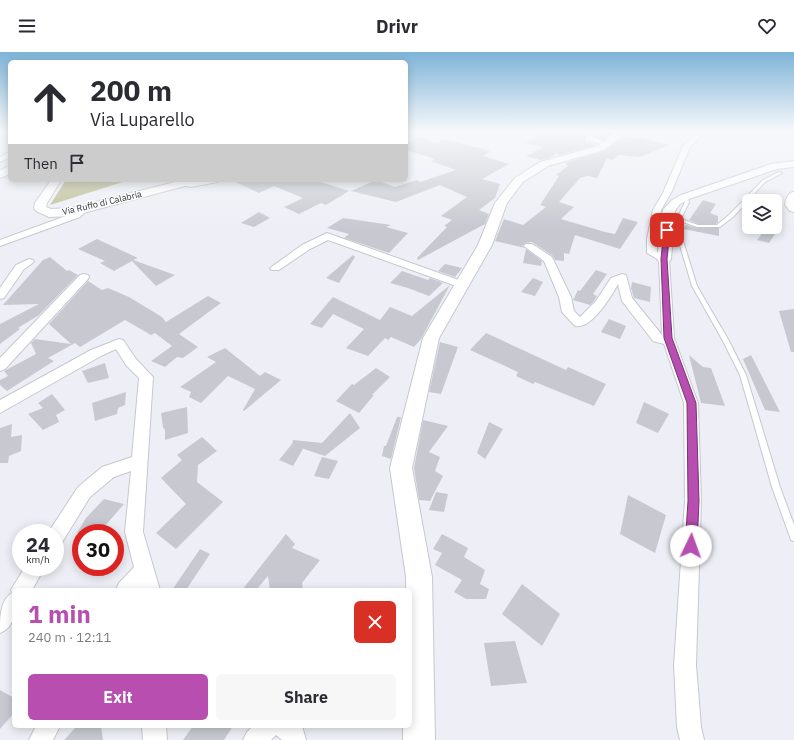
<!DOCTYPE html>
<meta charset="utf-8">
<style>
body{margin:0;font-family:"IBM Plex Sans",sans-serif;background:#f7f7f7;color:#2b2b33;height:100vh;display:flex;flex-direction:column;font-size:15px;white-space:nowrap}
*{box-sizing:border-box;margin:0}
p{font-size:13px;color:#7c7c81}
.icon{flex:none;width:22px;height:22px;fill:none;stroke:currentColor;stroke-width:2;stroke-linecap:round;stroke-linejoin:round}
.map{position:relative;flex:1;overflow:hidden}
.details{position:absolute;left:12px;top:536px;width:400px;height:140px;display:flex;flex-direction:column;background:#fff;border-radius:6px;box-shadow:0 2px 10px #0003}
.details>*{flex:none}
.guide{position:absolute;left:8px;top:8px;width:400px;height:122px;border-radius:6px;box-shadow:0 2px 10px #0003;background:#fff;color:#2b2b33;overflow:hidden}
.tools{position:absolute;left:742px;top:142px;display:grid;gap:8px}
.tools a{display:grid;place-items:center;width:40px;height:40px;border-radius:6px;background:#fff;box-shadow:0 2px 10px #0003;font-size:20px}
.speed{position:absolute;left:12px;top:472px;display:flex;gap:8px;font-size:20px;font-weight:700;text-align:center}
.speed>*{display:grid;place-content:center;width:52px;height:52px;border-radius:50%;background:#fff;box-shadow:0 2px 10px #0003;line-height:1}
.speed small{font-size:10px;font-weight:400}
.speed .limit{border:6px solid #d22;background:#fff;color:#111}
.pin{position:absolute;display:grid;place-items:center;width:34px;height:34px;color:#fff;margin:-17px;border-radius:8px;box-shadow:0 2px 6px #0006}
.me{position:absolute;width:44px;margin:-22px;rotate:3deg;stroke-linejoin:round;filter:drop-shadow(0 0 3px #0008)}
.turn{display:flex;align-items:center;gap:14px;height:84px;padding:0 16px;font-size:18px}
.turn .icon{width:52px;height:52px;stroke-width:2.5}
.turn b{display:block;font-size:28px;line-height:34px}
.then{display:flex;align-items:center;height:38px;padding:0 16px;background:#0003;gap:8px;font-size:15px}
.round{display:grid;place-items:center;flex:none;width:42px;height:42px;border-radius:6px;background:#f7f7f7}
.summary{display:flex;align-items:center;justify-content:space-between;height:68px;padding:0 16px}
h1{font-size:24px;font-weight:700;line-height:30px;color:#b74eb0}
.cta{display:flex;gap:8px;margin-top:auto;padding:8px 16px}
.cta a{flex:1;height:46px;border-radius:6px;background:#b74eb0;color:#fff;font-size:16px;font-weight:700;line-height:46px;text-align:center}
.cta a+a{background:#f7f7f7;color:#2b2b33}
header{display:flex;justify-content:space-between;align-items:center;height:52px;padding:0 16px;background:#fff;font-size:18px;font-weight:700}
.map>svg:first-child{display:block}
.forest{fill:#babc92}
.building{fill:#c8c9d0}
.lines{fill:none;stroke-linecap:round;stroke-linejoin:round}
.lane-casing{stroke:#c6c8cf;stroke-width:2}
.street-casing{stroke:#c6c8cf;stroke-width:2}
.secondary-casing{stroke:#c6c8cf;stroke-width:2}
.lane{fill:#fff;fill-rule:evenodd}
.street{fill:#fff;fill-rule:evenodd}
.secondary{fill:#fff;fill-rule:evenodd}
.route{fill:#b74eb0;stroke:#773372}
.labels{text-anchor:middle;stroke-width:3;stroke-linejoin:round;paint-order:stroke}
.far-street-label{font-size:9px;fill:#2f3032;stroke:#fcfdfe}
</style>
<header><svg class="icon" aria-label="menu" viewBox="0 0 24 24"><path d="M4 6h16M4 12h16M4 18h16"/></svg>Drivr<svg class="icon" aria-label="heart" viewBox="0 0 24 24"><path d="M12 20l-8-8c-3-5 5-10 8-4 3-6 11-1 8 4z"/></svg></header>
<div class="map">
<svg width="794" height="688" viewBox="0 0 794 688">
<rect width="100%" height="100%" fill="#eeeff6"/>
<path class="forest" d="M 66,128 L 129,128 L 50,153 Z"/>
<path class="building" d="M 541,80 L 583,80 L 587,92 L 589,90 L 597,93 L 559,103 L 557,101 L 551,105 L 541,108 L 526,104 L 544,95 L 526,91 Z
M 600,80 L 604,80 L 612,81 L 604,88 L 596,84 Z
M 624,84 L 637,87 L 639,85 L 669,93 L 640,105 L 619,103 L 612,108 L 607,106 L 597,126 L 588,124 L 580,126 L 559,150 L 574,155 L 561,167 L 605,180 L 615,182 L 623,166 L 638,170 L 620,197 L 575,183 L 569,202 L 564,201 L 564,209 L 555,208 L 553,204 L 532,190 L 525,191 L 522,194 L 525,196 L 495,189 L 504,167 L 523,173 L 546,155 L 540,153 L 559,124 L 556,123 L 568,114 L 565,111 L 604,99 Z
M 420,85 L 437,91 L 444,87 L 490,99 L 483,104 L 509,112 L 482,127 L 500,132 L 495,146 L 479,158 L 489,162 L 485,172 L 418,208 L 417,206 L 447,175 L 444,174 L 452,168 L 441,164 L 467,145 L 440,133 L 396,150 L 351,139 L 376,128 L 395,135 L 417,128 L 420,130 L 456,118 L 431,109 L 435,107 L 406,98 L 406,91 Z
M 231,128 L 315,128 L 349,139 L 326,153 L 321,151 L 299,162 L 284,155 L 303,146 L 274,134 L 259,141 Z
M 703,148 L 716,152 L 710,161 L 718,164 L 718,170 L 716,172 L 698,172 L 689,168 Z
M 259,160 L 270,166 L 254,175 L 241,171 Z
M 343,166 L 391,173 L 386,175 L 408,181 L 389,201 L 344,186 L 349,182 L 327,176 Z
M 686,173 L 697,176 L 719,176 L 719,184 L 683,177 Z
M 764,179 L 775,182 L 769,191 L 757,188 Z
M 97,187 L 138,206 L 133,208 L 175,223 L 156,234 L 132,209 L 114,219 L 100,211 L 105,209 L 78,197 Z
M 526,197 L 542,209 L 541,214 L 523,211 Z
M 353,203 L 355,205 L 339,231 L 326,226 Z
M 50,205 L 67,219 L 69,218 L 78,223 L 39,263 L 18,276 L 20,277 L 0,292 L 0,272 L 39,252 L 3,253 L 43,208 Z
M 445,212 L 462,216 L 455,225 L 438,219 Z
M 596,218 L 607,222 L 593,242 L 597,244 L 594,249 L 590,253 L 573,248 L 578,238 L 580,239 Z
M 402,219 L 428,228 L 430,226 L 443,231 L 429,244 L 408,236 L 390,231 Z
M 533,226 L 543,230 L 535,244 L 521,240 Z
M 88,229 L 102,238 L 108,236 L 129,245 L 162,265 L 166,270 L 208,244 L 221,251 L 179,282 L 198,295 L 183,306 L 177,305 L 165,315 L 151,309 L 172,294 L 155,281 L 151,283 L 125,268 L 80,295 L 75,291 L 48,306 L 54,309 L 7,339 L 0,333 L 0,328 L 8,324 L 4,319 L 36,302 L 31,291 L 35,287 L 71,292 L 49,272 Z
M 632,230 L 651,235 L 650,250 L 634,246 L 631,236 Z
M 450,233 L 421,287 L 414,295 L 391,285 L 388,288 L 385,286 L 368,304 L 346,296 L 364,277 L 333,262 L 322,276 L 310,272 L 333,245 L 380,268 L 390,255 L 412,264 Z
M 794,257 L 794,300 L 791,300 L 779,259 Z
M 609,267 L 626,274 L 620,287 L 601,280 Z
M 486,281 L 566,318 L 568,315 L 606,332 L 594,354 L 535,330 L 533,332 L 516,324 L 518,320 L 470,298 Z
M 440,290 L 458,295 L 441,342 L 429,340 Z
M 225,296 L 260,324 L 265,320 L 281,328 L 244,359 L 243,358 L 255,337 L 228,324 L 201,351 L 189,345 L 191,340 L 180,335 L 216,310 L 207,305 Z
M 689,303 L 703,315 L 711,316 L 725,354 L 701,351 Z
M 751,303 L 780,360 L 765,358 L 743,307 Z
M 105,311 L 109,326 L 88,331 L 82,319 Z
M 376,316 L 390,325 L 372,343 L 374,343 L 359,361 L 336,349 L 352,332 L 354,333 Z
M 126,340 L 125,353 L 118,356 L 117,362 L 95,369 L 92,351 Z
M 52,342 L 65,358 L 56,363 L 59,370 L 43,378 L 28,362 L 43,356 L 38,351 Z
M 644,350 L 669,362 L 658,381 L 636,371 Z
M 187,355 L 188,381 L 165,388 L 165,378 L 163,375 L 161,361 Z
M 350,361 L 360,376 L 325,404 L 301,396 L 303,397 L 293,414 L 279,408 L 292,392 L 293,388 L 322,391 Z
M 397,365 L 401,365 L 391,407 L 382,404 L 384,394 L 386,394 Z
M 423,368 L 448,374 L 429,400 L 440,405 L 435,419 L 443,424 L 430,449 L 419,448 L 414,416 Z
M 489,370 L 503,377 L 485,407 L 477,401 Z
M 12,372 L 11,385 L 22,383 L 21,399 L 9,404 L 8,411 L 0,411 L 0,376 Z
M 202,385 L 217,399 L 198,413 L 197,430 L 223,450 L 176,497 L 156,481 L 186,452 L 161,426 L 182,408 L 177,403 Z
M 322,405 L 338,409 L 329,427 L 314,424 Z
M 436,440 L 448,442 L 444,460 L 429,458 Z
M 628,443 L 666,463 L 655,501 L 620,482 Z
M 104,447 L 124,452 L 104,475 L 111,481 L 77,481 L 86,466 Z
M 286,482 L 295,492 L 292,496 L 320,508 L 302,531 L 303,538 L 270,538 L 268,524 L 256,538 L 242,538 Z
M 442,482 L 468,496 L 464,505 L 485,518 L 480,532 L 489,537 L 486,547 L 466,547 L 454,540 L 462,528 L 435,513 L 442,501 L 433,497 Z
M 200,497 L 210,502 L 186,538 L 172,538 Z
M 522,532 L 560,562 L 542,594 L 502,562 Z
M 515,589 L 527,631 L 491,634 L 484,591 Z
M 0,638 L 14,646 L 14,661 L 0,677 Z
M 77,674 L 101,674 L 103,688 L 64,688 Z
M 193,674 L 233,674 L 224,688 L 183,688 Z"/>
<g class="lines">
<defs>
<path id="lane" d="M 779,120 L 782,121 L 765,130 L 734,164 L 720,175 L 697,175 L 680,169 L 678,173 L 697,234 L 729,289 L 746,323 L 780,435 L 794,473 L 794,489 L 791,488 L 790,485 L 772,435 L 740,323 L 723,289 L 692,234 L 674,173 L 685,150 L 683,144 L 687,144 L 689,150 L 681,167 L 698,173 L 717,173 L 730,162 L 763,128 Z"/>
<path id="street" d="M 406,80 L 415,80 L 406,83 Z
M 584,80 L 590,80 L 594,85 L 609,92 L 605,94 L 589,88 Z
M 698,80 L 705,80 L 690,95 L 671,141 L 661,158 L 657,187 L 657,200 L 669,207 L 674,286 L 698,351 L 701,449 L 696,613 L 701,675 L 704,688 L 680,688 L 677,675 L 674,613 L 685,449 L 684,351 L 664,292 L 653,289 L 622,249 L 618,232 C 611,245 591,278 575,274 L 562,260 L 559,245 L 544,209 L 524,194 L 526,192 L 532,192 L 552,205 L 571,245 L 574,259 L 580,265 L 596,249 L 611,226 L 622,222 L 626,223 L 632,246 L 662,283 L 659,208 L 647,201 L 647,187 L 653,158 L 663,141 L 683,94 Z
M 10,100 L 10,105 L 0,110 L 0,105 Z
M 203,128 L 219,128 L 218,130 L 190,135 L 180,131 L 184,129 L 190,130 Z
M 85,153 L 89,156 L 80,165 L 0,194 L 0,188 L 74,161 Z
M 327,181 L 467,231 L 468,233 L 467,235 L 459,235 L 328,188 L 310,197 L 279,218 L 271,218 L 270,216 L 302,193 Z
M 29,207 L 33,208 L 34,210 L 24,217 L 4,246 L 0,247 L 0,236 L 16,213 Z
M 84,222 L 88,223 L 89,225 L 88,227 L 5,317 L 0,319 L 0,306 L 80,223 Z
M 119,287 L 123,288 L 136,307 L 153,325 L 143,480 L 160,538 L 116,538 L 119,531 L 134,515 L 125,480 L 131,419 L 114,425 L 90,445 L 61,492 L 55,495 L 55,481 L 48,481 L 78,435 L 102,415 L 132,405 L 139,326 L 126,313 L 116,297 L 101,304 L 0,361 L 0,348 L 91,298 Z
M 25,515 L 45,515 L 32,538 L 14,538 C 14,555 18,574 0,581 C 0,566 0,548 12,541 L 11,538 Z
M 36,674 L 60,674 L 53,688 L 29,688 Z
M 142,674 L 166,674 L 167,688 L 143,688 Z
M 253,674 L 302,674 L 306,688 L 282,688 L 276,683 L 271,688 L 243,688 L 247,680 Z"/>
<path id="secondary" d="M 616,80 L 627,80 L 604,98 L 548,114 L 523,130 L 507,151 L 492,193 L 439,286 L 412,416 L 432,525 L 435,688 L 403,688 L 403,674 L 410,674 L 410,538 L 406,538 L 406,525 L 390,416 L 423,286 L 478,193 L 495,151 L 515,126 L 540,110 L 598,94 Z
M 794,109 L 794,115 L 777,117 L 689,147 L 680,152 L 675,159 L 671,207 L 669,210 L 664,211 L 659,210 L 657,207 L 663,158 L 672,148 L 681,143 L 771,112 Z
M 10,114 L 10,122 L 0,126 L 0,118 Z
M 51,128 L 61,128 L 47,151 L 46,155 L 51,157 L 72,156 L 183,128 L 201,128 L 200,130 L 72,164 L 49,165 L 36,159 L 34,156 L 35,151 Z
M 794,140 L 794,160 L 790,159 L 785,153 C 785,148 787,145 790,141 Z"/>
</defs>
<use href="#lane" class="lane-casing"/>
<use href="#street" class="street-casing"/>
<use href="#secondary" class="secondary-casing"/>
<use href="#lane" class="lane"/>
<use href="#street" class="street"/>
<use href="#secondary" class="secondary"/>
</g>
<linearGradient id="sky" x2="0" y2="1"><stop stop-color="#7eb4d8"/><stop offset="0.45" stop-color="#f7f8fb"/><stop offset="1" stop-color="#f7f8fb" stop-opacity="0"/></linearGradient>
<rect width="794" height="176" fill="url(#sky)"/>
<path class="route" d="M 667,176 L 670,178 L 667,207 L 672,286 L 696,351 L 699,449 L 697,494 L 695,498 L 691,499 L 687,498 L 685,494 L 688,449 L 687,351 L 664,286 L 661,207 L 664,178 Z"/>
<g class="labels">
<g class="far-street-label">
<text transform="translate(102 151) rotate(-13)" y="3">Via Ruffo di Calabria</text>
</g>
</g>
</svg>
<div class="tools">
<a><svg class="icon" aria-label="layers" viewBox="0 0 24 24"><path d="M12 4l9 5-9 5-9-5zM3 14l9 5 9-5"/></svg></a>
</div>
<div class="speed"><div>24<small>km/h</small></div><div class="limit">30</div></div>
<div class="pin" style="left:667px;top:178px;background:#d93025"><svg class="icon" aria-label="arrive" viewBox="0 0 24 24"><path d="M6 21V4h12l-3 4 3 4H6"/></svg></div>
<svg class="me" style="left:691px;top:494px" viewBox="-20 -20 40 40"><circle r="19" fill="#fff"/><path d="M0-13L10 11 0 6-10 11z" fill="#b74eb0"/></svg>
<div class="guide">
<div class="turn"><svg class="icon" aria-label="ahead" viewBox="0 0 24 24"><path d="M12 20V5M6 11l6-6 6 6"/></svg><div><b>200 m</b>Via Luparello</div></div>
<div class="then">Then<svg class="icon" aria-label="arrive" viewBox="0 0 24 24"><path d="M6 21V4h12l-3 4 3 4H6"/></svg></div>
</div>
<section class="details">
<div class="summary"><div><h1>1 min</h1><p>240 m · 12:11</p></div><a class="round" style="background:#d93025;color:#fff"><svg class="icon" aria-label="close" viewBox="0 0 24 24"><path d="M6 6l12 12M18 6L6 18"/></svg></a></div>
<div class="cta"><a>Exit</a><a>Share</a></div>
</section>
</div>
